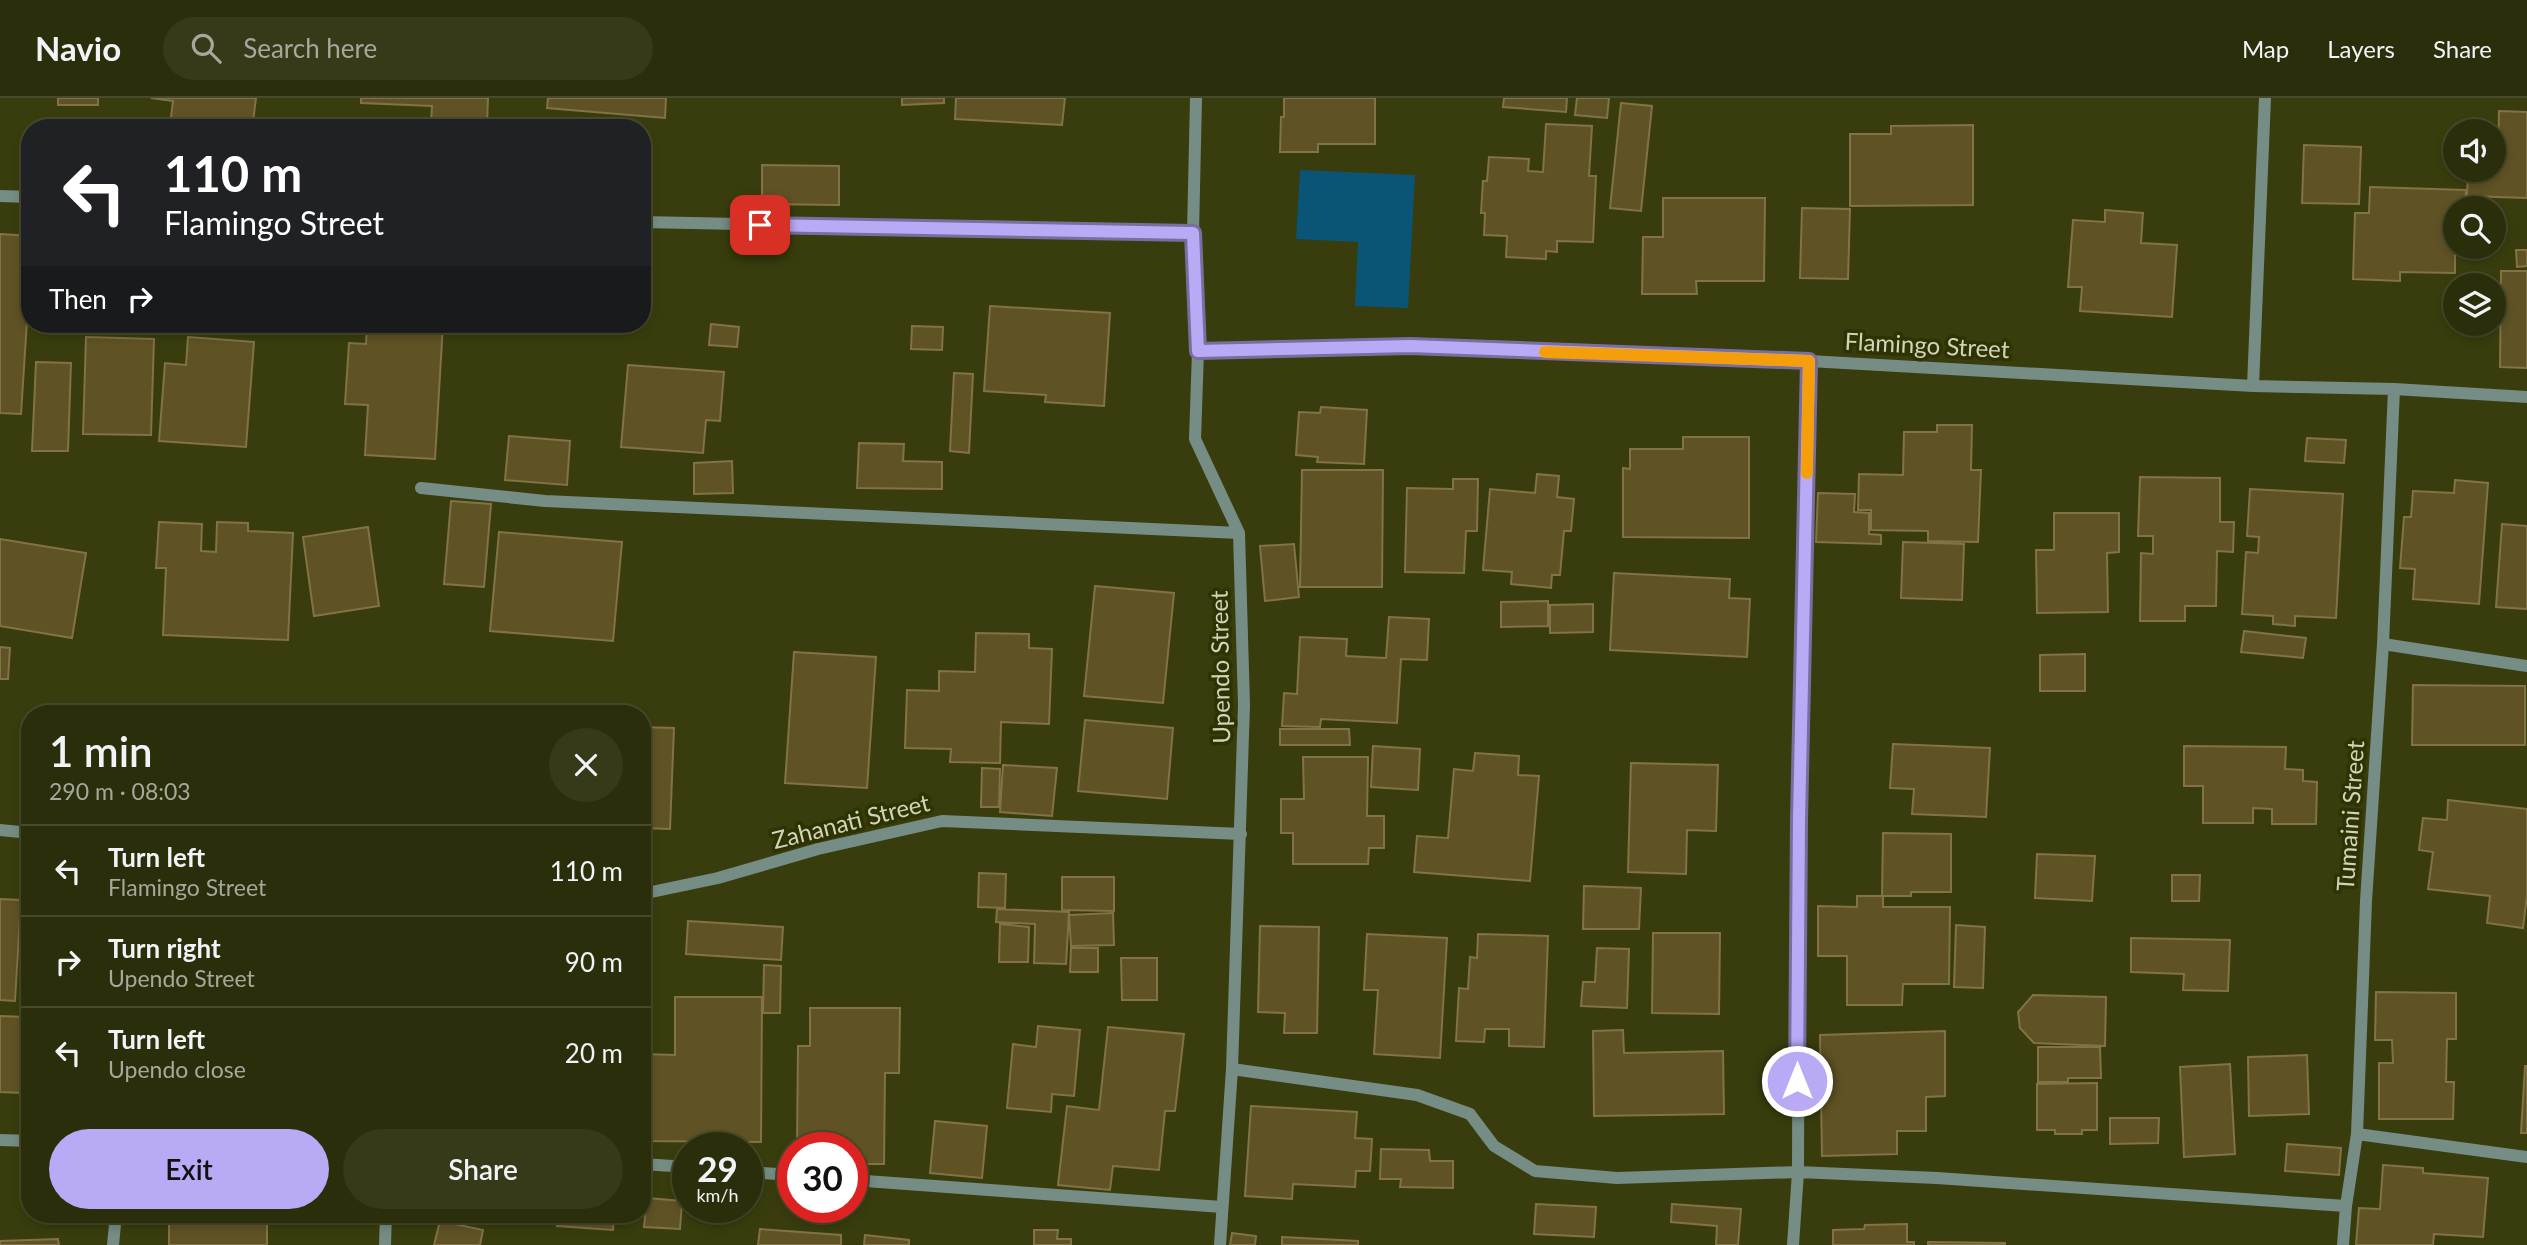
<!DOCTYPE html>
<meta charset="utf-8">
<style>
body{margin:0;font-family:Lato,sans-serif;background:#373a18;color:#f1f3f6;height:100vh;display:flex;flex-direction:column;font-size:26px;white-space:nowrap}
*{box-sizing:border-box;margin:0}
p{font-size:23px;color:#a6a89c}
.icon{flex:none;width:38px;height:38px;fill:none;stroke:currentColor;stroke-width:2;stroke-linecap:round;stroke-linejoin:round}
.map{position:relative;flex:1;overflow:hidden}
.panel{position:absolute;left:21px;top:607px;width:630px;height:518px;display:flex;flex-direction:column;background:#2b2e0a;border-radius:28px;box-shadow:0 4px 10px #0003,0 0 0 2px #474a2b}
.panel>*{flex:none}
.guide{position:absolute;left:21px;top:21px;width:630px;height:214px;border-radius:28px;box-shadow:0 4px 10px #0003,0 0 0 2px #474a2b;background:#202124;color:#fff;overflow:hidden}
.controls{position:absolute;left:2443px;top:21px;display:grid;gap:14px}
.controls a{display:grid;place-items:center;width:63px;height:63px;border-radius:50%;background:#2b2e0a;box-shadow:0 4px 10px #0003,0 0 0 2px #474a2b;font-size:35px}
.speed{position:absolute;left:672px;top:1034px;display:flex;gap:14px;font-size:35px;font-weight:700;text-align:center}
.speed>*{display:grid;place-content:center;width:91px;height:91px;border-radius:50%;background:#2b2e0a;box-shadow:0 4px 10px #0003,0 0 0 2px #474a2b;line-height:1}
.speed small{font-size:18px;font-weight:400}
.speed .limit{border:10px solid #d22;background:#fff;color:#111}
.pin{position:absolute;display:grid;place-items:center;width:60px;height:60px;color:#fff;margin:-30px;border-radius:14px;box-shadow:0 4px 10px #0006}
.me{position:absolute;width:77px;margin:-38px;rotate:0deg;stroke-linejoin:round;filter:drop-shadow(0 0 5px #0008)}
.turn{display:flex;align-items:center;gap:24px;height:147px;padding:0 28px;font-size:32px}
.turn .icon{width:91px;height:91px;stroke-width:2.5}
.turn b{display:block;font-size:49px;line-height:60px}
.then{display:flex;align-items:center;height:66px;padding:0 28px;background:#0003;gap:14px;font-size:26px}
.round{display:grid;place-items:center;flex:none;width:74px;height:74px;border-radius:37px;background:#373a18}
.headline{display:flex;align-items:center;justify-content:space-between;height:119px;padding:0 28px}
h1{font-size:42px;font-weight:600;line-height:52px}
.primary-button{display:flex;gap:14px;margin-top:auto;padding:14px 28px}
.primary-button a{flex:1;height:80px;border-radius:42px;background:#baaaf6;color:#111;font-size:28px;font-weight:600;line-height:80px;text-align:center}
.primary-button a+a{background:#373a18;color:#f1f3f6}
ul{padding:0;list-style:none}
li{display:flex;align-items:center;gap:21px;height:91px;padding:0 28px;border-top:2px solid #474a2b}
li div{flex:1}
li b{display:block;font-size:26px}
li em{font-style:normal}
header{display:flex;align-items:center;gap:42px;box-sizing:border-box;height:98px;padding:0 35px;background:#2b2e0a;border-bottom:2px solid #474a2b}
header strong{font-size:33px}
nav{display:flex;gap:38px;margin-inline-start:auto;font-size:24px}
.search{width:490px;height:63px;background:#373a18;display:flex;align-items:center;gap:18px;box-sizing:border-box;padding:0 24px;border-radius:38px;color:#a6a89c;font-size:26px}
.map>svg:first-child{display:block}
.water{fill:#0a5575}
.building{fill:#5f5224;stroke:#817345;stroke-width:2}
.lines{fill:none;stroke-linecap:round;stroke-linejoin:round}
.minor{stroke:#758d85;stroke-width:12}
.route-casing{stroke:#796ea0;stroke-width:18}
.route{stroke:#baaaf6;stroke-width:12}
.slow{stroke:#f59e0b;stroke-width:12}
.labels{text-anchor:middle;stroke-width:7;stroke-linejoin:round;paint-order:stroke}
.street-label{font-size:24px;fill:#d1d4bc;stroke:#2f3201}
</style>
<header>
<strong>Navio</strong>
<div class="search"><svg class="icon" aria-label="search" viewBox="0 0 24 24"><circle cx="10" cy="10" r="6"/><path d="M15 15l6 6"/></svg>Search here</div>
<nav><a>Map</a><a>Layers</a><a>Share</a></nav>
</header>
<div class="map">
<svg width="2527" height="1147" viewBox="0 0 2527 1147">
<rect width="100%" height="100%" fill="#393d0d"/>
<path class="water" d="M 1300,72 L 1415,77 L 1408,210 L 1355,208 L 1358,144 L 1296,141 Z"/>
<path class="building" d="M 58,0 L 98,0 L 98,7 L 58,7 Z
M 151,0 L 256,0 L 253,24 L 273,26 L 272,30 L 202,30 L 170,27 L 173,3 Z
M 361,0 L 488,0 L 487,27 L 431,25 L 432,8 L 361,5 Z
M 548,0 L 666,0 L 665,20 L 547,10 Z
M 902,0 L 944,0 L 944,5 L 902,7 Z
M 956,0 L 1065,0 L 1062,27 L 955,21 Z
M 1284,0 L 1375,0 L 1375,46 L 1318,46 L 1318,54 L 1280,54 L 1281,19 L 1284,19 Z
M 1504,0 L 1567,0 L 1566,14 L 1503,9 Z
M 1577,0 L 1609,0 L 1607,20 L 1575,17 Z
M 1621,5 L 1652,8 L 1641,113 L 1610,110 Z
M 2499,13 L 2527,14 L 2527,100 L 2467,98 L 2468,72 L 2494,72 L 2494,53 L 2498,53 Z
M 1546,26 L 1592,28 L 1589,78 L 1596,78 L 1593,144 L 1557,143 L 1557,154 L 1546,153 L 1546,161 L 1506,159 L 1507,138 L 1484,137 L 1485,115 L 1481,115 L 1483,83 L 1487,83 L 1489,59 L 1529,61 L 1528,73 L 1543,74 Z
M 1973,27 L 1973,107 L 1850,108 L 1850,36 L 1891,36 L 1891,28 Z
M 2304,47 L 2361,49 L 2359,106 L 2302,105 Z
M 762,67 L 839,68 L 839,107 L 762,106 Z
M 2370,89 L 2466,92 L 2465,110 L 2455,110 L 2455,175 L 2400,174 L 2400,183 L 2353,181 L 2355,115 L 2369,115 Z
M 1663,100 L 1765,100 L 1764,183 L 1696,183 L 1697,196 L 1642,196 L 1643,139 L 1663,139 Z
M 1802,110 L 1850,111 L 1848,181 L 1800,180 Z
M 2105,112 L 2143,115 L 2141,145 L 2177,147 L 2172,219 L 2080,213 L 2082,189 L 2068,189 L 2073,122 L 2105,124 Z
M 0,136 L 30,138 L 30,176 L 21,316 L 0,315 Z
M 2516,152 L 2527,152 L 2527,168 L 2517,169 Z
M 2501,173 L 2527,173 L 2527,270 L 2500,269 Z
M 990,208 L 1110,215 L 1104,308 L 1045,304 L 1046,297 L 984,293 Z
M 367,226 L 443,226 L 435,361 L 365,357 L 368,307 L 345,306 L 349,245 L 366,246 Z
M 711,226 L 739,229 L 737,249 L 709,247 Z
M 912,228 L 943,229 L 942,252 L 911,251 Z
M 86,239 L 154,241 L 151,337 L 83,336 Z
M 188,239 L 254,244 L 246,349 L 159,343 L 165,265 L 186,267 Z
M 36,264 L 71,265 L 68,353 L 32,353 Z
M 628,267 L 724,274 L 720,323 L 706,322 L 703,355 L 621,349 Z
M 954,275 L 973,276 L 969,355 L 950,353 Z
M 1321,309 L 1367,312 L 1364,366 L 1317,364 L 1318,359 L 1296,357 L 1299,314 L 1320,315 Z
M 1937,327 L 1972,327 L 1971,372 L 1981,372 L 1978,444 L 1928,443 L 1928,433 L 1871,432 L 1871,412 L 1858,412 L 1859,376 L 1903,377 L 1904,334 L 1937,334 Z
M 509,338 L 570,343 L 567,387 L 505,382 Z
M 1683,339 L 1749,339 L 1749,440 L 1623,439 L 1623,370 L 1630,371 L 1630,351 L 1683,351 Z
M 2307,340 L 2346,342 L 2344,365 L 2305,363 Z
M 859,345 L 904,346 L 903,363 L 942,364 L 942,391 L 857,390 Z
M 732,363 L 733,395 L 694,396 L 694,365 Z
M 1302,372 L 1383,372 L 1382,489 L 1300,489 Z
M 1537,376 L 1559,378 L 1557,399 L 1574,401 L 1571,433 L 1564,433 L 1560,477 L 1552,477 L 1551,490 L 1511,486 L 1512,474 L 1483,472 L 1490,391 L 1535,395 Z
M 2140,379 L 2220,380 L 2220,424 L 2234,424 L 2233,454 L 2217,453 L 2216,508 L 2185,508 L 2185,523 L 2140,523 L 2141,455 L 2153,456 L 2153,438 L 2138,438 Z
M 1453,381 L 1478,381 L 1477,433 L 1466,433 L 1464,475 L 1405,474 L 1407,390 L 1453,391 Z
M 2455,382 L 2488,385 L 2479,506 L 2413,501 L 2415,471 L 2400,470 L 2404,419 L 2411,419 L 2413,393 L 2454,395 Z
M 2250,391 L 2343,396 L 2336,520 L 2295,518 L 2295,528 L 2273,526 L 2273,518 L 2242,516 L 2246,454 L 2258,455 L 2259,439 L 2247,438 Z
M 1818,395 L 1855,396 L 1854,414 L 1869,415 L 1869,436 L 1881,437 L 1881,446 L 1816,444 Z
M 451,403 L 491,406 L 484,489 L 444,486 Z
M 2054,415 L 2119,415 L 2119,454 L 2107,455 L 2108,514 L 2037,515 L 2036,452 L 2054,452 Z
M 159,424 L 202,426 L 201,453 L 216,454 L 217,424 L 248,425 L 248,433 L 293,435 L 288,542 L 163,537 L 166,470 L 156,470 Z
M 2502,426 L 2527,428 L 2527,511 L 2496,509 Z
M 368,429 L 379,508 L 314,518 L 303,439 Z
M 499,434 L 622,444 L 613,543 L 490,533 Z
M 0,441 L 86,455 L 72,540 L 0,528 Z
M 1903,444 L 1964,446 L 1962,502 L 1901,500 Z
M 1294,446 L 1299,499 L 1265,503 L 1260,448 Z
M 1614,475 L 1730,481 L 1729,500 L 1750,501 L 1747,559 L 1610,552 Z
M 1095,488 L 1174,495 L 1163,605 L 1084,598 Z
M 1548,503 L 1548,528 L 1501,529 L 1501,504 Z
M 1593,506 L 1593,534 L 1550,535 L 1550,507 Z
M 1389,519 L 1429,521 L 1427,562 L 1401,561 L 1397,625 L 1321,621 L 1320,629 L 1282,628 L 1284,595 L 1297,596 L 1300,539 L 1347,541 L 1346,558 L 1386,560 Z
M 2244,533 L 2306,540 L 2303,560 L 2241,554 Z
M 976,535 L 1029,536 L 1029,550 L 1052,551 L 1049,626 L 1001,624 L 1000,665 L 950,664 L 951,651 L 905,650 L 907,592 L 939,593 L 939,573 L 975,574 Z
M 0,549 L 10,550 L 8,581 L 0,581 Z
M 794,554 L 876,559 L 867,690 L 785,685 Z
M 2085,556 L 2085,593 L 2040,593 L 2040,557 Z
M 2413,587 L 2525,588 L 2525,647 L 2412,647 Z
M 1085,622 L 1173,630 L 1167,701 L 1078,693 Z
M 642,629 L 674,630 L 670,731 L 642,730 Z
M 1280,631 L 1349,631 L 1350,647 L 1280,647 Z
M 1893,646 L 1990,650 L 1986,719 L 1912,716 L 1914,691 L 1890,690 Z
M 1373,648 L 1420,651 L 1418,692 L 1371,689 Z
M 2184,648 L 2286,649 L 2285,671 L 2303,672 L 2303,683 L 2317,684 L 2316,726 L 2272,726 L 2272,711 L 2253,710 L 2253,725 L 2203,725 L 2203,688 L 2184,688 Z
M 1475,655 L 1519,658 L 1518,677 L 1539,678 L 1530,783 L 1414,774 L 1417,738 L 1448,740 L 1454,671 L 1473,673 Z
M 1303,659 L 1368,659 L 1367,718 L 1384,718 L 1384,750 L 1369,750 L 1368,766 L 1293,766 L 1293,735 L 1281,735 L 1281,701 L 1304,701 Z
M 1631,665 L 1718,667 L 1716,733 L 1687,732 L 1686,776 L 1628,774 Z
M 1003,667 L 1057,670 L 1052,718 L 1000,714 Z
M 982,670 L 1000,671 L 999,709 L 981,709 Z
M 2448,702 L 2527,711 L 2527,797 L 2523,830 L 2487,825 L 2490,798 L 2428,791 L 2433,754 L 2419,752 L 2423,720 L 2447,722 Z
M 1883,735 L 1951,736 L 1951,794 L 1911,794 L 1911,798 L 1882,798 Z
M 2037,756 L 2095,758 L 2092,803 L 2035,800 Z
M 979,775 L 1006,776 L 1005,810 L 978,809 Z
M 2172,777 L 2200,777 L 2199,803 L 2172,803 Z
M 1062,779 L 1114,779 L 1114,813 L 1062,812 Z
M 1584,788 L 1641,790 L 1639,831 L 1583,831 Z
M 1857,798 L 1883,798 L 1883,809 L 1950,809 L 1949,886 L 1903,886 L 1902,907 L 1847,907 L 1847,858 L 1818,858 L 1818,808 L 1857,809 Z
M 0,801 L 21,802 L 15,903 L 0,902 Z
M 997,811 L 1069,814 L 1066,866 L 1034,865 L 1035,826 L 996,824 Z
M 1113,815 L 1114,847 L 1071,848 L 1069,817 Z
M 688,823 L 783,829 L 781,862 L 686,856 Z
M 1000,826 L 1029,829 L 1028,864 L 999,864 Z
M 1956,827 L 1985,829 L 1983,890 L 1954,889 Z
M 1260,828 L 1319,829 L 1317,935 L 1284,935 L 1285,915 L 1258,914 Z
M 1653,835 L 1720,835 L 1719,916 L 1652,915 Z
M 1367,836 L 1447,840 L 1440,960 L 1374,956 L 1378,892 L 1364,892 Z
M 1478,836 L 1548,838 L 1544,949 L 1509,948 L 1509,931 L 1485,931 L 1484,944 L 1456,943 L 1459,890 L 1468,891 L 1470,859 L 1477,860 Z
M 2131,840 L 2230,842 L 2228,893 L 2183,892 L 2184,876 L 2131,874 Z
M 1071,850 L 1098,850 L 1098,874 L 1070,874 Z
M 1597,850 L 1629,851 L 1627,910 L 1581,908 L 1583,884 L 1595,884 Z
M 1121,860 L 1157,860 L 1157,902 L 1122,902 Z
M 764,867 L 781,868 L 780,915 L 763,915 Z
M 2376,894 L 2456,895 L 2456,941 L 2447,941 L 2446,984 L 2454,984 L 2453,1021 L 2379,1021 L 2379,965 L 2393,965 L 2392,942 L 2375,942 Z
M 2033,897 L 2106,899 L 2105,948 L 2034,945 L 2020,930 L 2018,914 Z
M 675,899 L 762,899 L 761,1044 L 642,1043 L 642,956 L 675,957 Z
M 810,910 L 900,910 L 899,975 L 885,975 L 884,1066 L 852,1066 L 852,1050 L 797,1050 L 798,948 L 810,948 Z
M 0,918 L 26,919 L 23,995 L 0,994 Z
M 1038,928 L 1080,932 L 1074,998 L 1052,996 L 1051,1014 L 1007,1010 L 1013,946 L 1036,949 Z
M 1108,929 L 1184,936 L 1175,1013 L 1165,1013 L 1159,1072 L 1113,1068 L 1110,1092 L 1058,1087 L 1067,1008 L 1099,1012 Z
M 1623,932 L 1624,955 L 1723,953 L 1724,1016 L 1594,1018 L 1593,933 Z
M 1945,933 L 1945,998 L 1926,999 L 1926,1033 L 1897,1033 L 1897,1056 L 1822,1058 L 1820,937 Z
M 2038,949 L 2100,949 L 2101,980 L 2068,980 L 2068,984 L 2038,984 Z
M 2307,957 L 2309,1016 L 2249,1018 L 2248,959 Z
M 2230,966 L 2235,1056 L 2184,1059 L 2180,969 Z
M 2525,968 L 2527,968 L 2527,1035 L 2521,1035 Z
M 2097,985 L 2097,1032 L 2082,1032 L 2082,1036 L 2055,1036 L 2055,1032 L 2037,1032 L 2037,986 Z
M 1251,1008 L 1357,1014 L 1355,1040 L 1372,1041 L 1370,1073 L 1356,1073 L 1355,1089 L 1293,1086 L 1292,1101 L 1245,1098 Z
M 2110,1020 L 2159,1020 L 2158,1045 L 2110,1046 Z
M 935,1023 L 987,1028 L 982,1080 L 930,1075 Z
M 2287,1046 L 2341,1050 L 2339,1077 L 2285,1073 Z
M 1381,1051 L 1429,1052 L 1430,1063 L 1453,1063 L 1453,1090 L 1400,1089 L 1401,1081 L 1380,1081 Z
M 2383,1067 L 2423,1070 L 2423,1075 L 2488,1080 L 2483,1139 L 2434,1136 L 2433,1147 L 2356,1147 L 2359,1110 L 2380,1111 Z
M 647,1100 L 682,1103 L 680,1131 L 644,1129 Z
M 1536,1106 L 1596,1109 L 1594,1139 L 1534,1136 Z
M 1672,1106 L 1741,1111 L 1738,1147 L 1716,1147 L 1717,1128 L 1671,1124 Z
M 169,1116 L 267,1116 L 267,1147 L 169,1147 Z
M 558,1116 L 614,1116 L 613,1132 L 557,1128 Z
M 440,1123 L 483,1132 L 480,1147 L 434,1147 Z
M 1907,1126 L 1907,1144 L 1914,1144 L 1914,1147 L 1833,1147 L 1833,1132 L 1864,1131 L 1865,1127 Z
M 760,1131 L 841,1137 L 841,1147 L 758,1147 Z
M 1034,1132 L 1058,1132 L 1057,1141 L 1071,1141 L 1071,1147 L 1034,1147 Z
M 1232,1135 L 1256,1138 L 1255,1147 L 1230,1147 Z
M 865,1137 L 909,1142 L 909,1147 L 864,1147 Z
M 1282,1139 L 1358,1143 L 1358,1147 L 1282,1147 Z
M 58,1141 L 59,1147 L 0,1147 L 0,1143 Z
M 1928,1144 L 2005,1145 L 2005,1147 L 1928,1147 Z"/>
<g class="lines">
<path class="minor" d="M 1196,0 L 1193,135 L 1198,253 L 1195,341 L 1239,435 L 1244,607 L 1232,971 L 1220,1147
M 0,98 L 30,99
M 642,124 L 1193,135
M 1198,253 L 1410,248 L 1809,263 L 2253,288 L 2394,291 L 2527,299
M 2253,288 L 2265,0
M 421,390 L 545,403 L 1239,435
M 2383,546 L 2527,568
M 0,732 L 30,735
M 642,796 L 718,780 L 818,751 L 942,723 L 1241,736
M 1232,971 L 1417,997 L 1470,1016 L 1494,1048 L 1535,1073 L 1617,1080 L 1798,1074 L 1937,1080 L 2346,1108
M 2357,1036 L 2527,1059
M 0,1042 L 30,1043
M 642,1066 L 688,1069
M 747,1074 L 793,1077
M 852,1082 L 1222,1109
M 113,1147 L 116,1116
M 385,1147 L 386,1116
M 1793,1147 L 1798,1074 L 1799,722 L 1809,263
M 2343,1147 L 2346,1108 L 2357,1036 L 2366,803 L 2383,546 L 2394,291"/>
</g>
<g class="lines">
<defs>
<path id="route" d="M 760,127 L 1193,135 L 1198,253 L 1410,248 L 1809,263 L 1799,722 L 1797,983"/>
</defs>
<use href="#route" class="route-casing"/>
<use href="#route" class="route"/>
<path class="slow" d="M 1545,254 L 1809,263 L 1807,375"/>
</g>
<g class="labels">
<g class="street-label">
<text transform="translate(1927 248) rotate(3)" y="8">Flamingo Street</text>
<text transform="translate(1221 569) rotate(-91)" y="8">Upendo Street</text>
<text transform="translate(2351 718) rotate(-86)" y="8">Tumaini Street</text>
<text transform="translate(851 724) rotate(-14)" y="8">Zahanati Street</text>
</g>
</g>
</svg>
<div class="controls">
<a><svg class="icon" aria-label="sound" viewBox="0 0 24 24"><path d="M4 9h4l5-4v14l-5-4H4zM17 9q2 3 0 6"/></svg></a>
<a><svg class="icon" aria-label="search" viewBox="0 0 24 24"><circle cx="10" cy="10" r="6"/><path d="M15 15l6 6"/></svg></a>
<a><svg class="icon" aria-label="layers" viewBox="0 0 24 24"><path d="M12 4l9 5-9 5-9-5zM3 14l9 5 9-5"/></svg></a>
</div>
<div class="speed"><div>29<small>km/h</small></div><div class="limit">30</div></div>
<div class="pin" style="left:760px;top:127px;background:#d93025"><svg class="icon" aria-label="arrive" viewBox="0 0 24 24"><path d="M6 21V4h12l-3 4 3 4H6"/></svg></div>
<svg class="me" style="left:1797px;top:983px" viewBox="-20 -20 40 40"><circle r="17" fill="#baaaf6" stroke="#fff" stroke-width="3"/><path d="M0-11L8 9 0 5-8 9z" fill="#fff"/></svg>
<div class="guide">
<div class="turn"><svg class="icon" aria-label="left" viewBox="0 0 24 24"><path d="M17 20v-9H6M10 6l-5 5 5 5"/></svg><div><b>110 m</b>Flamingo Street</div></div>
<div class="then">Then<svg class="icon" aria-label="right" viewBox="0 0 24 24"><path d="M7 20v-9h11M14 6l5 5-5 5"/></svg></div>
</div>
<section class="panel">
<div class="headline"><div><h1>1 min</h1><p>290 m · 08:03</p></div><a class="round"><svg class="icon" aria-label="close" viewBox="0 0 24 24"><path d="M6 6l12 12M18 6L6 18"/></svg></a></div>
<ul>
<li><svg class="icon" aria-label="left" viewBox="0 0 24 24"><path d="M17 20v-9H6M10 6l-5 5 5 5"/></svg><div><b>Turn left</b><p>Flamingo Street</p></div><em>110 m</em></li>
<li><svg class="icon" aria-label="right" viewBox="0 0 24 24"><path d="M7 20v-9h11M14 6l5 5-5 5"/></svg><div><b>Turn right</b><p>Upendo Street</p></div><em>90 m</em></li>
<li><svg class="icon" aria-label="left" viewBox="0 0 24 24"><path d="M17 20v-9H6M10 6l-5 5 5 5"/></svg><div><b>Turn left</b><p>Upendo close</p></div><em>20 m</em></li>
</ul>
<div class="primary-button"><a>Exit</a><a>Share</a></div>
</section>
</div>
